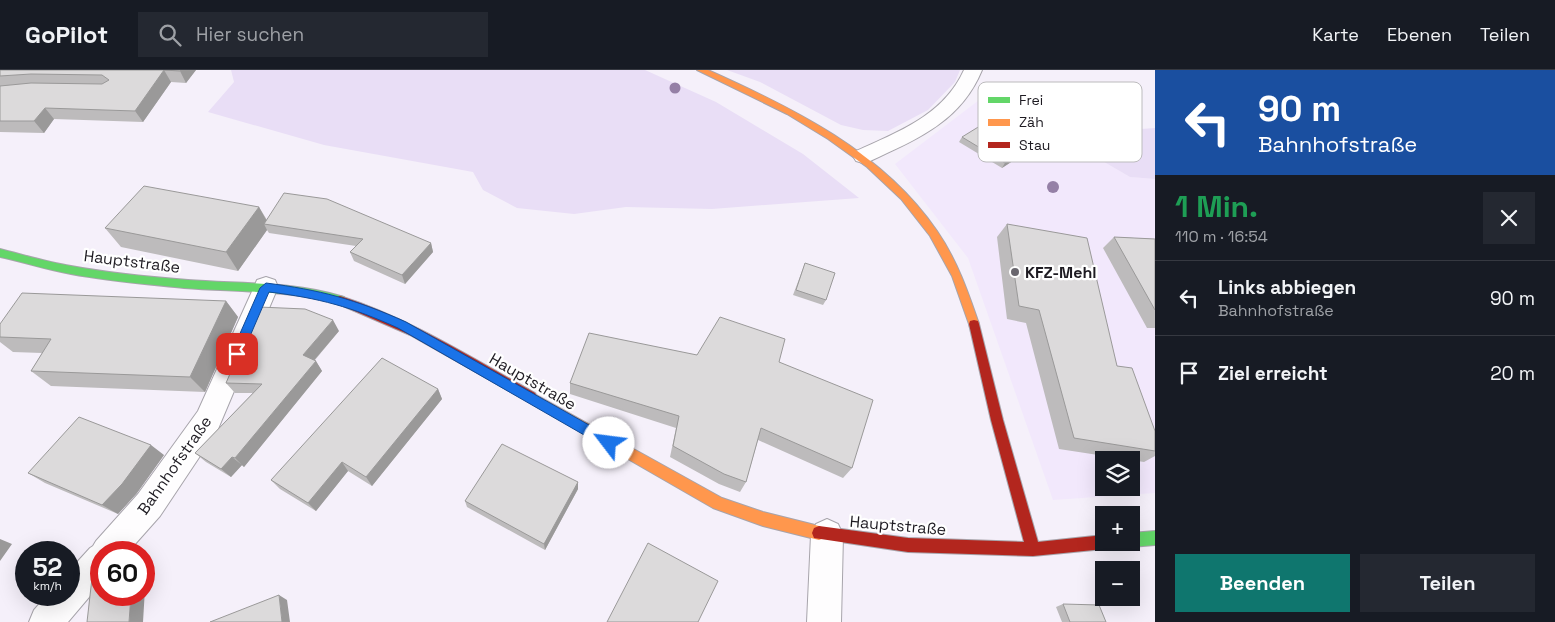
<!DOCTYPE html>
<html lang="de">
<meta charset="utf-8">
<style>
body{margin:0;font-family:"Space Grotesk",sans-serif;background:#242831;color:#f1f3f6;height:100vh;display:flex;flex-direction:column;font-size:19px;white-space:nowrap}
*{box-sizing:border-box;margin:0}
p{font-size:16px;color:#9ea1a6}
.icon{flex:none;width:28px;height:28px;fill:none;stroke:currentColor;stroke-width:2;stroke-linecap:round;stroke-linejoin:round}
.map{position:relative;flex:1;overflow:hidden}
.details{display:flex;flex-direction:column;background:#171b24;width:400px}
.details>*{flex:none}
.top-card{background:#1a4fa0;color:#fff;overflow:hidden}
.fabs{position:absolute;left:1095px;top:381px;display:grid;gap:10px}
.fabs a{display:grid;place-items:center;width:45px;height:45px;border-radius:0px;background:#171b24;box-shadow:0 5px 20px #0002;font-size:25px}
.speed{position:absolute;left:15px;top:471px;display:flex;gap:10px;font-size:25px;font-weight:700;text-align:center}
.speed>*{display:grid;place-content:center;width:65px;height:65px;border-radius:50%;background:#171b24;box-shadow:0 5px 20px #0002;line-height:1}
.speed small{font-size:12px;font-weight:400}
.speed .limit{border:8px solid #d22;background:#fff;color:#111}
.pin{position:absolute;display:grid;place-items:center;width:42px;height:42px;color:#fff;margin:-21px;border-radius:10px;box-shadow:0 2px 8px #0006}
.me{position:absolute;width:55px;margin:-28px;rotate:300deg;stroke-linejoin:round;filter:drop-shadow(0 0 4px #0008)}
.turn{display:flex;align-items:center;gap:18px;height:105px;padding:0 20px;font-size:22px}
.turn .icon{width:65px;height:65px;stroke-width:2.5}
.turn b{display:block;font-size:35px;line-height:42px}
.round{display:grid;place-items:center;flex:none;width:52px;height:52px;border-radius:0px;background:#242831}
.headline{display:flex;align-items:center;justify-content:space-between;height:85px;padding:0 20px}
h1{font-size:30px;font-weight:700;line-height:38px;color:#1e9e55}
.button{display:flex;gap:10px;margin-top:auto;padding:10px 20px}
.button a{flex:1;height:58px;border-radius:0px;background:#0f766e;color:#fff;font-size:20px;font-weight:700;line-height:58px;text-align:center}
.button a+a{background:#242831;color:#f1f3f6}
ul{padding:0;list-style:none}
li{display:flex;align-items:center;gap:15px;height:75px;padding:0 20px;border-top:1px solid #363941}
li div{flex:1}
li b{display:block;font-size:19px}
li em{font-style:normal}
header{display:flex;align-items:center;gap:30px;box-sizing:border-box;height:70px;padding:0 25px;background:#171b24;border-bottom:1px solid #363941}
header strong{font-size:24px}
nav{display:flex;gap:28px;margin-inline-start:auto;font-size:18px}
.search{width:350px;height:45px;background:#242831;display:flex;align-items:center;gap:12px;box-sizing:border-box;padding:0 18px;border-radius:0px;color:#9ea1a6;font-size:19px}
main{display:flex;flex:1;min-height:0}
.map>svg:first-child{display:block}
.built{fill:#f2e8fc;fill-rule:evenodd}
.green{fill:#e9def6}
.lines{fill:none;stroke-linecap:round;stroke-linejoin:round}
.street-casing{stroke:#a7a4ab;stroke-width:2}
.fast-casing{stroke:#a7a4ab;stroke-width:2}
.slow-casing{stroke:#a7a4ab;stroke-width:2}
.jam-casing{stroke:#a7a4ab;stroke-width:2}
.street{fill:#fefdfe;fill-rule:evenodd}
.fast{fill:#63d668;fill-rule:evenodd}
.slow{fill:#ff974d;fill-rule:evenodd}
.jam{fill:#b3261e;fill-rule:evenodd}
.tree{fill:#9580a6}
.wall{fill:#bdbbbc}
.shaded-wall{fill:#9a9999}
.building{fill:#dcdadb;stroke:#9a9999}
.route{fill:#1a73e8;stroke:#114b97}
.poi-dot{fill:#69666e;stroke:#fff;stroke-width:2}
.labels{text-anchor:middle;stroke-width:4.5;stroke-linejoin:round;paint-order:stroke}
.street-label{font-size:16px;fill:#1e1b22;stroke:#fff}
.poi-label{font-size:16px;font-weight:bold;fill:#1e1b22;stroke:#fff;text-anchor:start}
.key{fill:#fff;stroke:#bcbbbd;stroke-width:1}
.key-label{font-size:14px;fill:#1e1b22}
</style>
<header>
<strong>GoPilot</strong>
<div class="search"><svg class="icon" aria-label="search" viewBox="0 0 24 24"><circle cx="10" cy="10" r="6"/><path d="M15 15l6 6"/></svg>Hier suchen</div>
<nav><a>Karte</a><a>Ebenen</a><a>Teilen</a></nav>
</header>
<main>
<div class="map">
<svg width="1155" height="552" viewBox="0 0 1155 552">
<rect width="100%" height="100%" fill="#f5f0fa"/>
<path class="built" d="M 987,24 L 1130,107 L 1155,109 L 1155,423 L 1053,430 L 968,188 L 895,94 ZM 1104,390 L 1131,390 L 1131,418 L 1104,418 Z"/>
<path class="green" d="M 231,0 L 645,0 L 716,32 L 803,84 L 859,128 L 712,139 L 626,137 L 574,144 L 517,138 L 483,120 L 473,102 L 324,75 L 208,42 L 234,12 Z
M 727,0 L 960,0 L 955,12 L 928,40 L 888,61 L 863,60 L 841,55 L 760,12 Z
M 1155,58 L 1155,109 L 1130,107 L 1075,75 L 1099,62 Z"/>
<g class="lines">
<defs>
<path id="street" d="M 964,0 L 982,0 C 961,51 918,69 870,91 L 863,93 L 856,91 L 853,86 L 856,81 C 898,62 944,45 964,0 Z
M 266,207 L 275,210 L 278,217 L 218,359 L 160,446 L 128,482 L 101,482 L 101,513 L 68,552 L 29,552 L 34,540 L 47,525 L 69,525 L 69,501 L 90,478 L 93,476 L 96,471 L 138,424 L 198,341 L 254,217 L 257,210 Z
M 827,449 L 838,454 L 843,465 L 841,552 L 807,552 L 811,465 L 816,454 Z"/>
<path id="fast" d="M 0,179 C 24,185 47,192 71,196 C 109,203 149,207 188,210 C 240,214 293,211 344,227 L 345,230 L 340,234 C 289,220 237,222 184,218 C 146,214 108,211 71,204 C 47,200 24,192 0,187 Z
M 1155,461 L 1155,475 L 1131,477 L 1126,475 L 1125,472 L 1131,472 L 1131,463 Z"/>
<path id="slow" d="M 697,0 L 708,0 C 793,38 883,82 937,161 C 957,190 968,222 979,254 L 978,257 L 970,257 L 952,206 L 930,166 L 901,129 L 867,97 L 828,69 L 787,44 Z
M 531,322 L 722,428 L 763,442 L 819,456 L 824,458 L 826,463 L 824,468 L 819,470 L 763,456 L 713,438 L 527,331 L 525,327 L 527,323 Z"/>
<path id="jam" d="M 340,226 C 409,248 472,288 535,323 L 537,327 L 535,331 L 531,332 L 527,331 L 410,265 L 336,233 L 335,230 L 336,227 Z
M 974,250 L 978,251 L 979,254 L 1003,350 L 1038,472 L 1104,465 L 1104,472 L 1111,472 L 1109,477 L 1104,479 L 1033,486 L 908,482 L 814,468 L 812,463 L 814,458 L 819,456 L 908,468 L 1024,472 L 991,350 L 969,254 L 970,251 Z"/>
</defs>
<use href="#street" class="street-casing"/>
<use href="#fast" class="fast-casing"/>
<use href="#slow" class="slow-casing"/>
<use href="#jam" class="jam-casing"/>
<use href="#street" class="street"/>
<use href="#fast" class="fast"/>
<use href="#slow" class="slow"/>
<use href="#jam" class="jam"/>
</g>
<g class="tree">
<circle cx="675" cy="18" r="5.5"/>
<circle cx="1053" cy="117" r="6"/>
</g>
<path class="wall" d="M 0,0 L 196,0 L 186,13 L 171,12 L 143,52 L 54,49 L 44,63 L 0,62 Z
M 962,67 L 1040,73 L 1002,98 L 959,72 Z
M 259,137 L 267,150 L 431,173 L 433,182 L 405,214 L 354,191 L 350,182 L 356,176 L 269,163 L 267,160 L 238,201 L 121,177 L 105,158 Z
M 1007,154 L 1117,296 L 1155,361 L 1155,386 L 1144,392 L 1059,379 L 1026,253 L 1007,249 L 997,167 Z
M 1114,167 L 1155,169 L 1155,258 L 1147,258 L 1103,178 Z
M 805,193 L 826,230 L 823,235 L 793,225 Z
M 226,231 L 238,247 L 205,322 L 51,316 L 31,301 L 42,283 L 13,282 L 0,272 L 0,254 Z
M 339,261 L 315,290 L 322,301 L 244,397 L 242,395 L 231,407 L 206,392 L 195,383 L 253,323 L 235,323 L 226,313 Z
M 697,285 L 779,292 L 852,398 L 843,408 L 758,370 L 746,412 L 740,422 L 719,414 L 670,387 L 676,358 L 570,324 L 570,313 Z
M 438,319 L 442,329 L 372,416 L 348,401 L 316,441 L 280,419 L 271,410 Z
M 164,385 L 137,423 L 118,444 L 45,413 L 28,403 Z
M 578,412 L 578,419 L 545,480 L 467,437 L 465,431 Z
M 1063,534 L 1106,552 L 1062,552 L 1056,537 Z"/>
<path class="shaded-wall" d="M 164,0 L 171,12 L 143,52 L 135,41 Z
M 181,0 L 196,0 L 186,13 L 180,1 Z
M 45,38 L 54,49 L 44,63 L 34,51 Z
M 1044,68 L 1040,73 L 1002,98 L 1005,93 Z
M 259,137 L 269,155 L 264,154 L 267,160 L 238,201 L 226,182 Z
M 431,173 L 433,182 L 405,214 L 402,205 Z
M 226,231 L 238,247 L 205,322 L 190,307 Z
M 333,250 L 339,261 L 310,295 L 303,285 Z
M 316,291 L 322,301 L 244,397 L 235,388 Z
M 438,319 L 442,329 L 372,416 L 366,407 Z
M 151,375 L 164,385 L 137,423 L 118,444 L 102,435 Z
M 232,387 L 242,395 L 231,407 L 221,399 Z
M 342,392 L 348,401 L 316,441 L 308,433 Z
M 578,412 L 578,419 L 545,480 L 544,474 Z
M 0,469 L 12,474 L 0,491 Z
M 144,501 L 146,502 L 143,552 L 129,552 L 131,525 L 144,525 Z
M 279,525 L 287,530 L 290,552 L 282,552 Z"/>
<path class="building" d="M 0,0 L 181,0 L 180,1 L 164,0 L 135,41 L 45,38 L 34,51 L 0,51 L 0,16 L 31,13 L 102,14 L 109,10 L 102,5 L 31,4 L 0,6 Z
M 1001,43 L 1044,68 L 1005,93 L 962,67 Z
M 144,116 L 259,137 L 226,182 L 105,158 Z
M 284,123 L 327,129 L 431,173 L 402,205 L 350,182 L 363,169 L 264,154 Z
M 1007,154 L 1087,168 L 1117,296 L 1132,298 L 1155,361 L 1155,381 L 1074,368 L 1039,240 L 1019,236 Z
M 1114,167 L 1155,169 L 1155,240 Z
M 805,193 L 835,203 L 826,230 L 796,220 Z
M 22,223 L 226,231 L 190,307 L 31,301 L 51,269 L 0,267 L 0,254 Z
M 259,237 L 305,239 L 333,250 L 303,285 L 316,291 L 235,388 L 232,387 L 221,399 L 195,383 L 262,314 L 226,313 Z
M 720,247 L 785,269 L 779,292 L 873,330 L 852,398 L 761,358 L 746,412 L 724,404 L 673,376 L 679,346 L 570,313 L 589,263 L 697,285 Z
M 382,288 L 438,319 L 366,407 L 342,392 L 308,433 L 271,410 Z
M 79,347 L 151,375 L 122,414 L 102,435 L 28,403 Z
M 502,374 L 578,412 L 544,474 L 465,431 Z
M 648,473 L 718,511 L 698,552 L 607,552 Z
M 101,505 L 101,525 L 131,525 L 129,552 L 87,552 L 92,508 Z
M 279,525 L 282,552 L 210,552 Z
M 1063,534 L 1099,535 L 1106,552 L 1070,552 Z"/>
<path class="route" d="M 266,213 C 320,220 355,229 406,252 L 614,369 L 616,373 L 614,377 L 609,378 L 605,377 L 398,258 C 352,237 319,228 269,222 L 241,287 L 233,287 L 231,284 L 260,218 Z"/>
<circle class="poi-dot" cx="1015" cy="202" r="5"/>
<g class="labels">
<g class="street-label">
<text transform="translate(132 191) rotate(7)" y="6">Hauptstraße</text>
<text transform="translate(533 311) rotate(30)" y="6">Hauptstraße</text>
<text transform="translate(174 395) rotate(-55)" y="6">Bahnhofstraße</text>
<text transform="translate(898 455) rotate(5)" y="6">Hauptstraße</text>
</g>
<g class="poi-label">
<text x="1025" y="208">KFZ-Mehl</text>
</g>
</g>
<rect x="978" y="12" width="164" height="80" rx="8" class="key"/>
<rect x="988" y="27" width="22" height="6" fill="#63d668"/>
<rect x="988" y="49" width="22" height="7" fill="#ff974d"/>
<rect x="988" y="72" width="22" height="6" fill="#b3261e"/>
<g class="key-label">
<text x="1019" y="35">Frei</text>
<text x="1019" y="57">Zäh</text>
<text x="1019" y="80">Stau</text>
</g>
</svg>
<div class="fabs">
<a><svg class="icon" aria-label="layers" viewBox="0 0 24 24"><path d="M12 4l9 5-9 5-9-5zM3 14l9 5 9-5"/></svg></a>
<a>+</a>
<a>−</a>
</div>
<div class="speed"><div>52<small>km/h</small></div><div class="limit">60</div></div>
<div class="pin" style="left:237px;top:284px;background:#d93025"><svg class="icon" aria-label="arrive" viewBox="0 0 24 24"><path d="M6 21V4h12l-3 4 3 4H6"/></svg></div>
<svg class="me" style="left:609px;top:373px" viewBox="-20 -20 40 40"><circle r="19" fill="#fff"/><path d="M0-13L10 11 0 6-10 11z" fill="#1a73e8"/></svg>
</div>
<section class="details">
<div class="top-card">
<div class="turn"><svg class="icon" aria-label="left" viewBox="0 0 24 24"><path d="M17 20v-9H6M10 6l-5 5 5 5"/></svg><div><b>90 m</b>Bahnhofstraße</div></div>
</div>
<div class="headline"><div><h1>1 Min.</h1><p>110 m · 16:54</p></div><a class="round"><svg class="icon" aria-label="close" viewBox="0 0 24 24"><path d="M6 6l12 12M18 6L6 18"/></svg></a></div>
<ul>
<li><svg class="icon" aria-label="left" viewBox="0 0 24 24"><path d="M17 20v-9H6M10 6l-5 5 5 5"/></svg><div><b>Links abbiegen</b><p>Bahnhofstraße</p></div><em>90 m</em></li>
<li><svg class="icon" aria-label="arrive" viewBox="0 0 24 24"><path d="M6 21V4h12l-3 4 3 4H6"/></svg><div><b>Ziel erreicht</b></div><em>20 m</em></li>
</ul>
<div class="button"><a>Beenden</a><a>Teilen</a></div>
</section>
</main>
